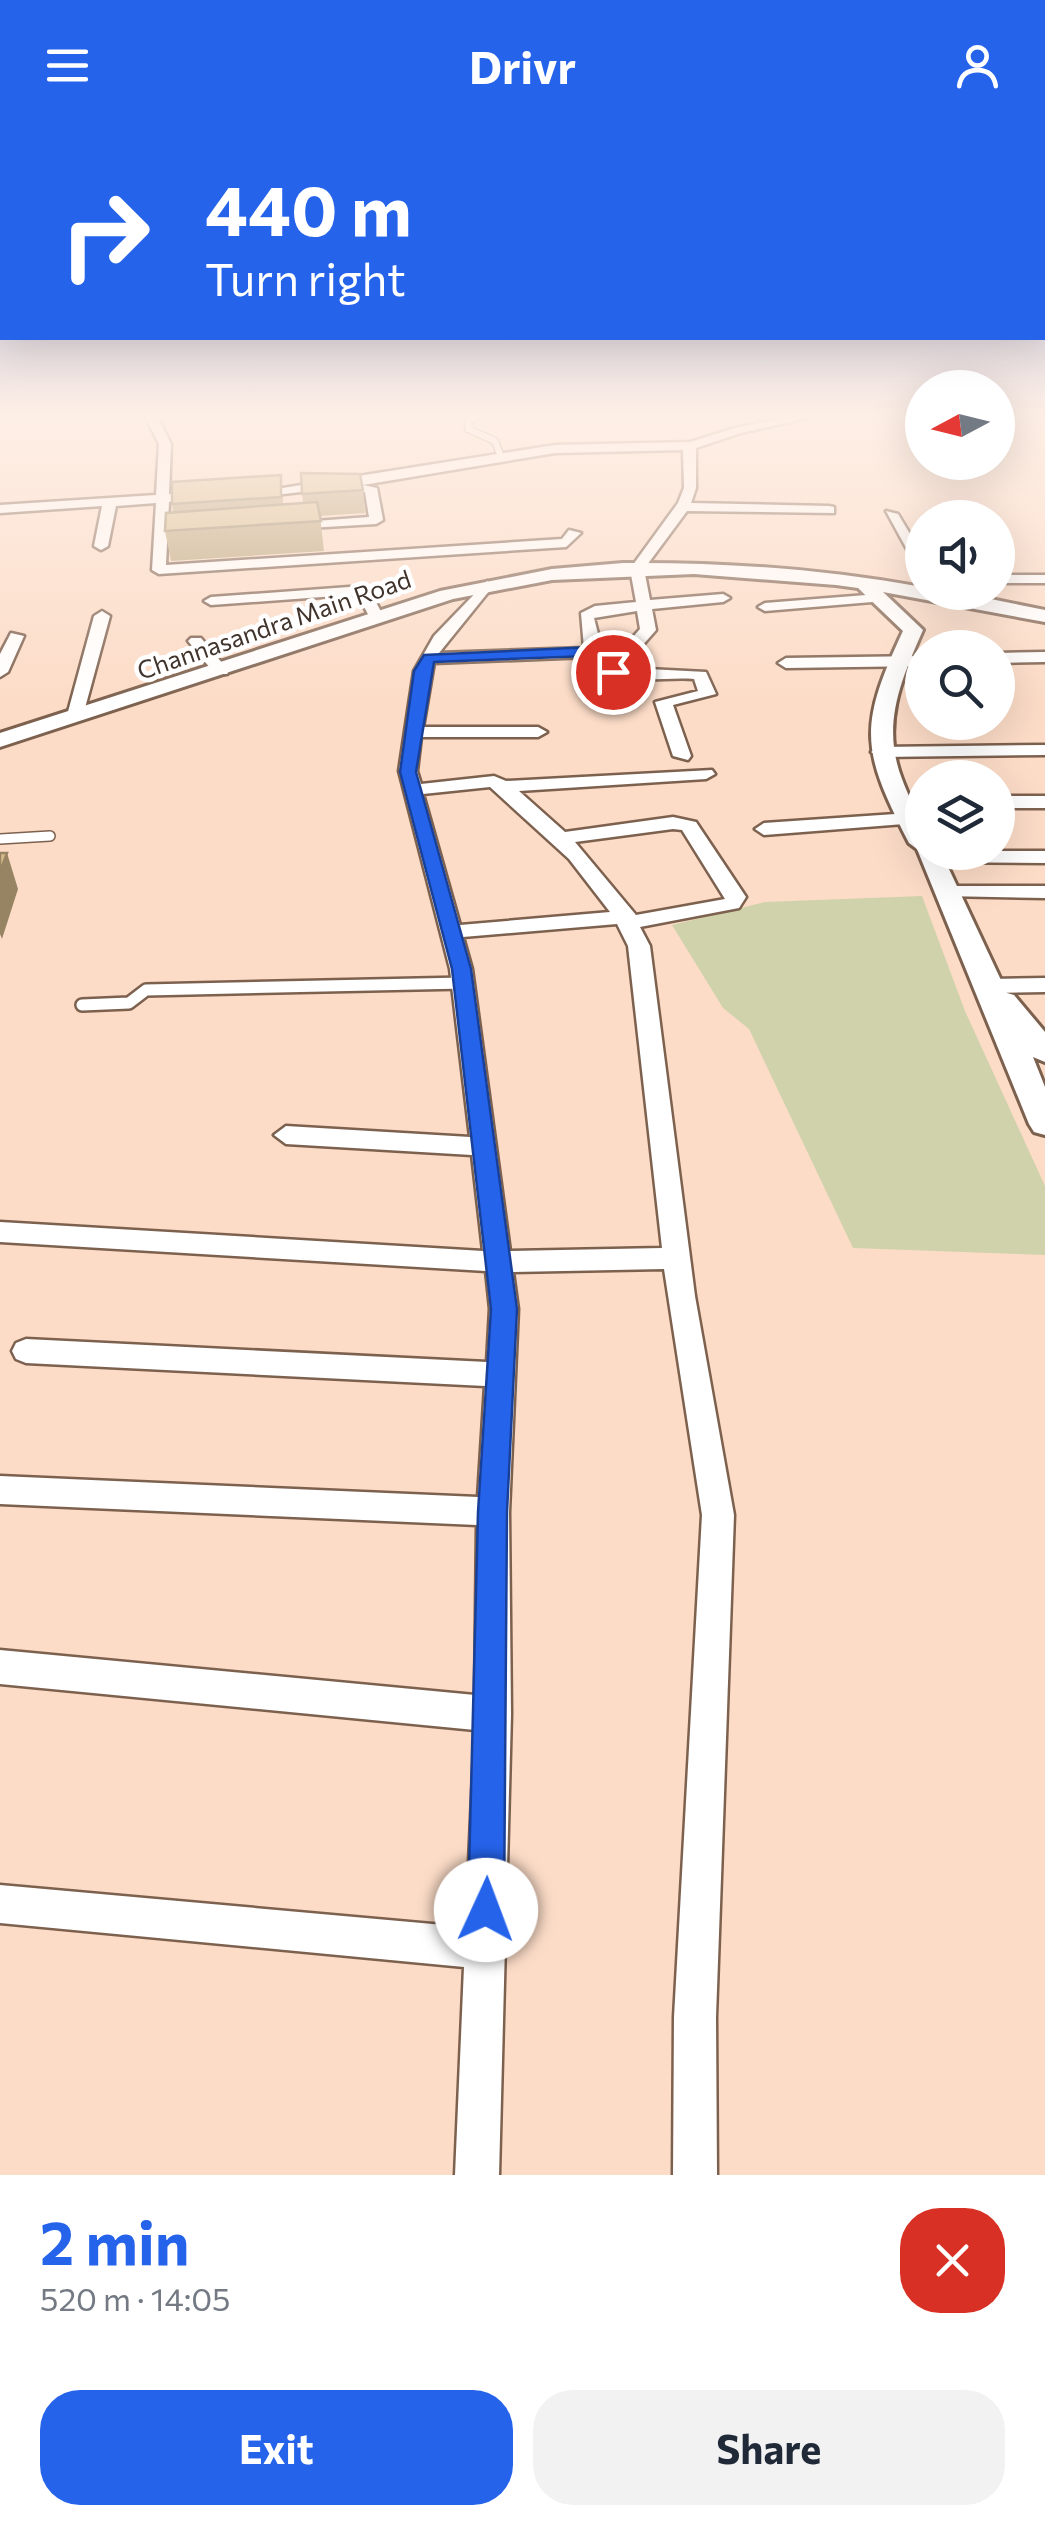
<!DOCTYPE html>
<meta charset="utf-8">
<style>
body{margin:0;font-family:Commissioner,sans-serif;background:#f2f2f3;color:#1f2937;height:100vh;display:flex;flex-direction:column;font-size:38px;white-space:nowrap}
*{box-sizing:border-box;margin:0}
p{font-size:32px;color:#747a83}
.icon{flex:none;width:55px;height:55px;fill:none;stroke:currentColor;stroke-width:2;stroke-linecap:round;stroke-linejoin:round}
.map{position:relative;height:2045px;overflow:hidden}
.drawer{display:flex;flex-direction:column;background:#fff;flex:1}
.drawer>*{flex:none}
.banner{position:absolute;left:0px;top:0px;width:1045px;height:210px;box-shadow:0 10px 40px #0002;background:#2563eb;color:#fff;overflow:hidden}
.needle{width:65px;rotate:263deg}
.controls{position:absolute;left:905px;top:240px;display:grid;gap:20px}
.controls a{display:grid;place-items:center;width:110px;height:110px;border-radius:50%;background:#fff;box-shadow:0 10px 40px #0002;font-size:50px}
.pin{position:absolute;display:grid;place-items:center;width:85px;height:85px;color:#fff;margin:-42px;border:5px solid #fff;border-radius:50%;box-shadow:0 2px 10px #0007}
.me{position:absolute;width:110px;margin:-55px;rotate:2deg;stroke-linejoin:round;filter:drop-shadow(0 0 8px #0008)}
.turn{display:flex;align-items:center;gap:35px;height:210px;padding:0 40px;font-size:45px}
.turn .icon{width:130px;height:130px;stroke-width:2.5}
.turn b{display:block;font-size:70px;line-height:85px}
.round{display:grid;place-items:center;flex:none;width:105px;height:105px;border-radius:40px;background:#f2f2f3}
.headline{display:flex;align-items:center;justify-content:space-between;height:170px;padding:0 40px}
h1{font-size:60px;font-weight:700;line-height:75px;color:#2563eb}
.cta{display:flex;gap:20px;margin-top:auto;padding:20px 40px}
.cta a{flex:1;height:115px;border-radius:40px;background:#2563eb;color:#fff;font-size:40px;font-weight:700;line-height:115px;text-align:center}
.cta a+a{background:#f2f2f3;color:#1f2937}
header{display:flex;justify-content:space-between;align-items:center;height:130px;padding:0 40px;background:#2563eb;color:#fff;font-size:45px;font-weight:700}
.map>svg:first-child{display:block}
.green{fill:#d0d2ab}
.lines{fill:none;stroke-linecap:round;stroke-linejoin:round}
.service-far2-casing{stroke:#7d614f;stroke-width:9}
.service-far1-casing{stroke:#7d614f;stroke-width:12}
.service-casing{stroke:#7d614f;stroke-width:16}
.minor-casing{stroke:#7d614f;stroke-width:5}
.tertiary-casing{stroke:#7d614f;stroke-width:6}
.service-far2{stroke:#fff;stroke-width:6}
.service-far1{stroke:#fff;stroke-width:9}
.service{stroke:#fff;stroke-width:11}
.minor{fill:#fff;fill-rule:evenodd}
.tertiary{fill:#fff;fill-rule:evenodd}
.wall{fill:#b8a278}
.shaded-wall{fill:#968462}
.building{fill:#d6bc8c;stroke:#968462;stroke-width:2.5}
.route{fill:#2563eb;stroke:#184099;stroke-width:2.5}
.labels{text-anchor:middle;stroke-width:9;stroke-linejoin:round;paint-order:stroke}
.far-street-label{font-size:25px;fill:#40332b;stroke:#fff}
</style>
<header><svg class="icon" aria-label="menu" viewBox="0 0 24 24"><path d="M4 6h16M4 12h16M4 18h16"/></svg>Drivr<svg class="icon" aria-label="person" viewBox="0 0 24 24"><circle cx="12" cy="8" r="4"/><path d="M4 21q1-7 8-7t8 7"/></svg></header>
<div class="map">
<svg width="1045" height="2045" viewBox="0 0 1045 2045">
<rect width="100%" height="100%" fill="#fcdcc7"/>
<path class="green" d="M 922,766 L 965,881 L 1045,1056 L 1045,1125 L 853,1118 L 749,899 L 723,878 L 672,795 L 765,772 Z"/>
<g class="lines">
<defs>
<path id="service-far2" d="M 477,286 L 469,291 L 468,299 L 495,311 L 501,327"/>
<path id="service-far1" d="M 0,709 L 50,706"/>
<path id="service" d="M 82,875 L 129,873 L 146,860 L 464,853"/>
<path id="minor" d="M 145,286 L 157,286 L 171,314 L 169,364 L 205,362 L 211,366 L 169,372 L 166,435 L 562,409 L 569,400 L 581,403 L 566,417 L 159,444 L 152,440 L 156,373 L 116,376 L 108,416 L 101,420 L 94,416 L 102,376 L 0,383 L 0,375 L 156,365 L 159,314 Z
M 793,286 L 817,286 L 741,303 L 696,318 L 696,358 L 691,373 L 829,376 L 834,377 L 834,383 L 687,381 L 644,439 L 650,470 L 723,464 L 730,468 L 723,472 L 652,479 L 656,500 L 641,517 L 648,539 L 706,542 L 716,564 L 673,575 L 691,626 L 688,630 L 673,626 L 655,572 L 698,561 L 694,549 C 659,546 611,560 589,527 L 434,533 L 423,597 L 538,597 L 547,602 L 538,607 L 421,607 L 417,641 L 421,654 L 494,646 L 506,651 L 712,640 L 715,644 L 706,649 L 519,661 L 565,702 L 673,687 L 696,692 L 746,767 L 739,778 L 640,797 L 650,816 L 695,1166 L 734,1385 L 716,1887 L 717,2045 L 673,2045 L 674,1887 L 702,1385 L 664,1139 L 513,1142 L 518,1179 L 509,1382 L 511,1584 L 499,2045 L 455,2045 L 464,1837 L 0,1793 L 0,1755 L 466,1797 L 475,1600 L 0,1554 L 0,1520 L 475,1565 L 477,1395 L 0,1374 L 0,1346 L 478,1367 L 485,1256 L 26,1233 L 16,1229 L 12,1221 L 16,1213 L 26,1209 L 487,1232 L 490,1179 L 486,1141 L 0,1112 L 0,1092 L 483,1121 L 472,1025 L 286,1014 L 274,1005 L 286,996 L 470,1007 L 450,839 L 399,641 L 414,541 L 434,506 L 487,451 L 494,455 L 439,523 L 584,518 L 581,483 L 595,476 L 636,472 L 630,439 L 678,373 L 684,358 L 683,320 L 555,323 L 363,355 L 377,358 L 383,390 L 376,394 L 292,399 L 287,389 L 294,385 L 302,392 L 369,387 L 365,362 L 348,363 L 343,357 L 250,368 L 244,364 L 555,315 L 690,312 L 735,298 ZM 637,481 L 640,499 L 625,516 L 632,539 L 615,535 L 604,527 L 594,488 ZM 490,657 L 569,729 L 610,782 L 460,795 L 423,664 ZM 673,699 L 682,700 L 725,769 L 636,785 L 575,712 ZM 617,794 L 628,816 L 662,1118 L 510,1121 L 472,839 L 463,807 Z
M 886,381 L 898,384 L 922,424 L 922,438 L 915,434 Z
M 998,445 L 1045,445 L 1045,453 L 998,453 Z
M 349,457 L 370,461 L 385,489 L 382,492 L 372,492 L 359,467 L 349,465 L 211,475 L 204,471 L 211,467 Z
M 879,464 L 886,468 L 884,471 L 765,481 L 758,477 L 765,473 Z
M 102,481 L 110,486 L 82,589 L 68,593 L 66,589 L 94,486 Z
M 11,503 L 24,506 L 8,542 L 0,547 L 0,524 Z
M 191,508 L 201,508 L 229,541 L 227,544 L 215,544 L 188,511 Z
M 1045,522 L 1045,532 L 998,533 L 998,523 Z
M 922,526 L 922,536 L 786,538 L 778,533 L 786,528 Z
M 1045,615 L 1045,625 L 880,627 L 871,622 L 880,617 Z
M 998,666 L 1045,666 L 1045,678 L 998,678 Z
M 910,683 L 917,685 L 917,693 L 764,705 L 755,699 L 764,693 Z
M 998,721 L 1045,721 L 1045,733 L 930,732 L 920,726 L 923,722 Z
M 950,756 L 1045,756 L 1045,768 L 943,766 L 943,758 Z
M 1045,848 L 1045,862 L 991,863 L 980,856 L 991,849 Z"/>
<path id="tertiary" d="M 623,433 C 723,432 823,439 922,457 L 922,462 L 956,462 L 1045,480 L 1045,492 L 883,462 L 923,500 C 901,550 881,595 902,649 C 914,681 922,686 922,722 L 941,722 L 1007,863 L 1014,865 L 1045,902 L 1045,932 L 1033,927 L 1045,957 L 1045,1005 L 1034,1002 L 1029,994 L 917,719 L 909,713 C 861,620 858,597 903,501 L 858,458 L 836,455 L 694,444 L 552,450 L 453,469 L 0,617 L 0,603 L 440,461 L 552,439 Z"/>
</defs>
<use href="#service-far2" class="service-far2-casing"/>
<use href="#service-far1" class="service-far1-casing"/>
<use href="#service" class="service-casing"/>
<use href="#minor" class="minor-casing"/>
<use href="#tertiary" class="tertiary-casing"/>
<use href="#service-far2" class="service-far2"/>
<use href="#service-far1" class="service-far1"/>
<use href="#service" class="service"/>
<use href="#minor" class="minor"/>
<use href="#tertiary" class="tertiary"/>
</g>
<path class="wall" d="M 301,343 L 363,360 L 365,383 L 320,386 L 324,421 L 171,431 L 165,401 L 173,382 L 172,374 L 283,367 L 283,374 L 303,373 Z"/>
<path class="shaded-wall" d="M 7,723 L 18,759 L 2,809 L 0,804 L 0,742 Z"/>
<path class="building" d="M 301,343 L 360,344 L 363,360 L 302,364 Z
M 281,345 L 281,367 L 172,374 L 172,352 Z
M 317,372 L 321,391 L 165,401 L 166,383 Z
M 0,723 L 7,723 L 0,742 Z"/>
<linearGradient id="sky" x2="0" y2="1"><stop stop-color="#a3add4"/><stop offset="0.5" stop-color="#feefe6"/><stop offset="1" stop-color="#feefe6" stop-opacity="0"/></linearGradient>
<rect width="1045" height="573" fill="url(#sky)"/>
<path class="route" d="M 592,517 L 618,539 L 618,545 L 598,540 L 588,526 L 434,532 L 416,642 L 471,839 L 517,1179 L 507,1382 L 504,1780 L 499,1793 L 486,1798 L 474,1793 L 468,1780 L 478,1382 L 491,1179 L 452,839 L 400,642 L 414,541 L 424,525 Z"/>
<g class="labels">
<g class="far-street-label">
<text transform="translate(274 495) rotate(-19)" y="9">Channasandra Main Road</text>
</g>
</g>
</svg>
<div class="controls">
<a><svg class="needle" viewBox="-14 -14 28 28"><path d="M0-13l5 13h-10z" fill="#e53935"/><path d="M0 13l5-13h-10z" fill="#747a83"/></svg></a>
<a><svg class="icon" aria-label="sound" viewBox="0 0 24 24"><path d="M4 9h4l5-4v14l-5-4H4zM17 9q2 3 0 6"/></svg></a>
<a><svg class="icon" aria-label="search" viewBox="0 0 24 24"><circle cx="10" cy="10" r="6"/><path d="M15 15l6 6"/></svg></a>
<a><svg class="icon" aria-label="layers" viewBox="0 0 24 24"><path d="M12 4l9 5-9 5-9-5zM3 14l9 5 9-5"/></svg></a>
</div>
<div class="pin" style="left:613px;top:542px;background:#d93025"><svg class="icon" aria-label="arrive" viewBox="0 0 24 24"><path d="M6 21V4h12l-3 4 3 4H6"/></svg></div>
<svg class="me" style="left:486px;top:1780px" viewBox="-20 -20 40 40"><circle r="19" fill="#fff"/><path d="M0-13L10 11 0 6-10 11z" fill="#2563eb"/></svg>
<div class="banner">
<div class="turn"><svg class="icon" aria-label="right" viewBox="0 0 24 24"><path d="M7 20v-9h11M14 6l5 5-5 5"/></svg><div><b>440 m</b>Turn right</div></div>
</div>
</div>
<section class="drawer">
<div class="headline"><div><h1>2 min</h1><p>520 m · 14:05</p></div><a class="round" style="background:#d93025;color:#fff"><svg class="icon" aria-label="close" viewBox="0 0 24 24"><path d="M6 6l12 12M18 6L6 18"/></svg></a></div>
<div class="cta"><a>Exit</a><a>Share</a></div>
</section>
